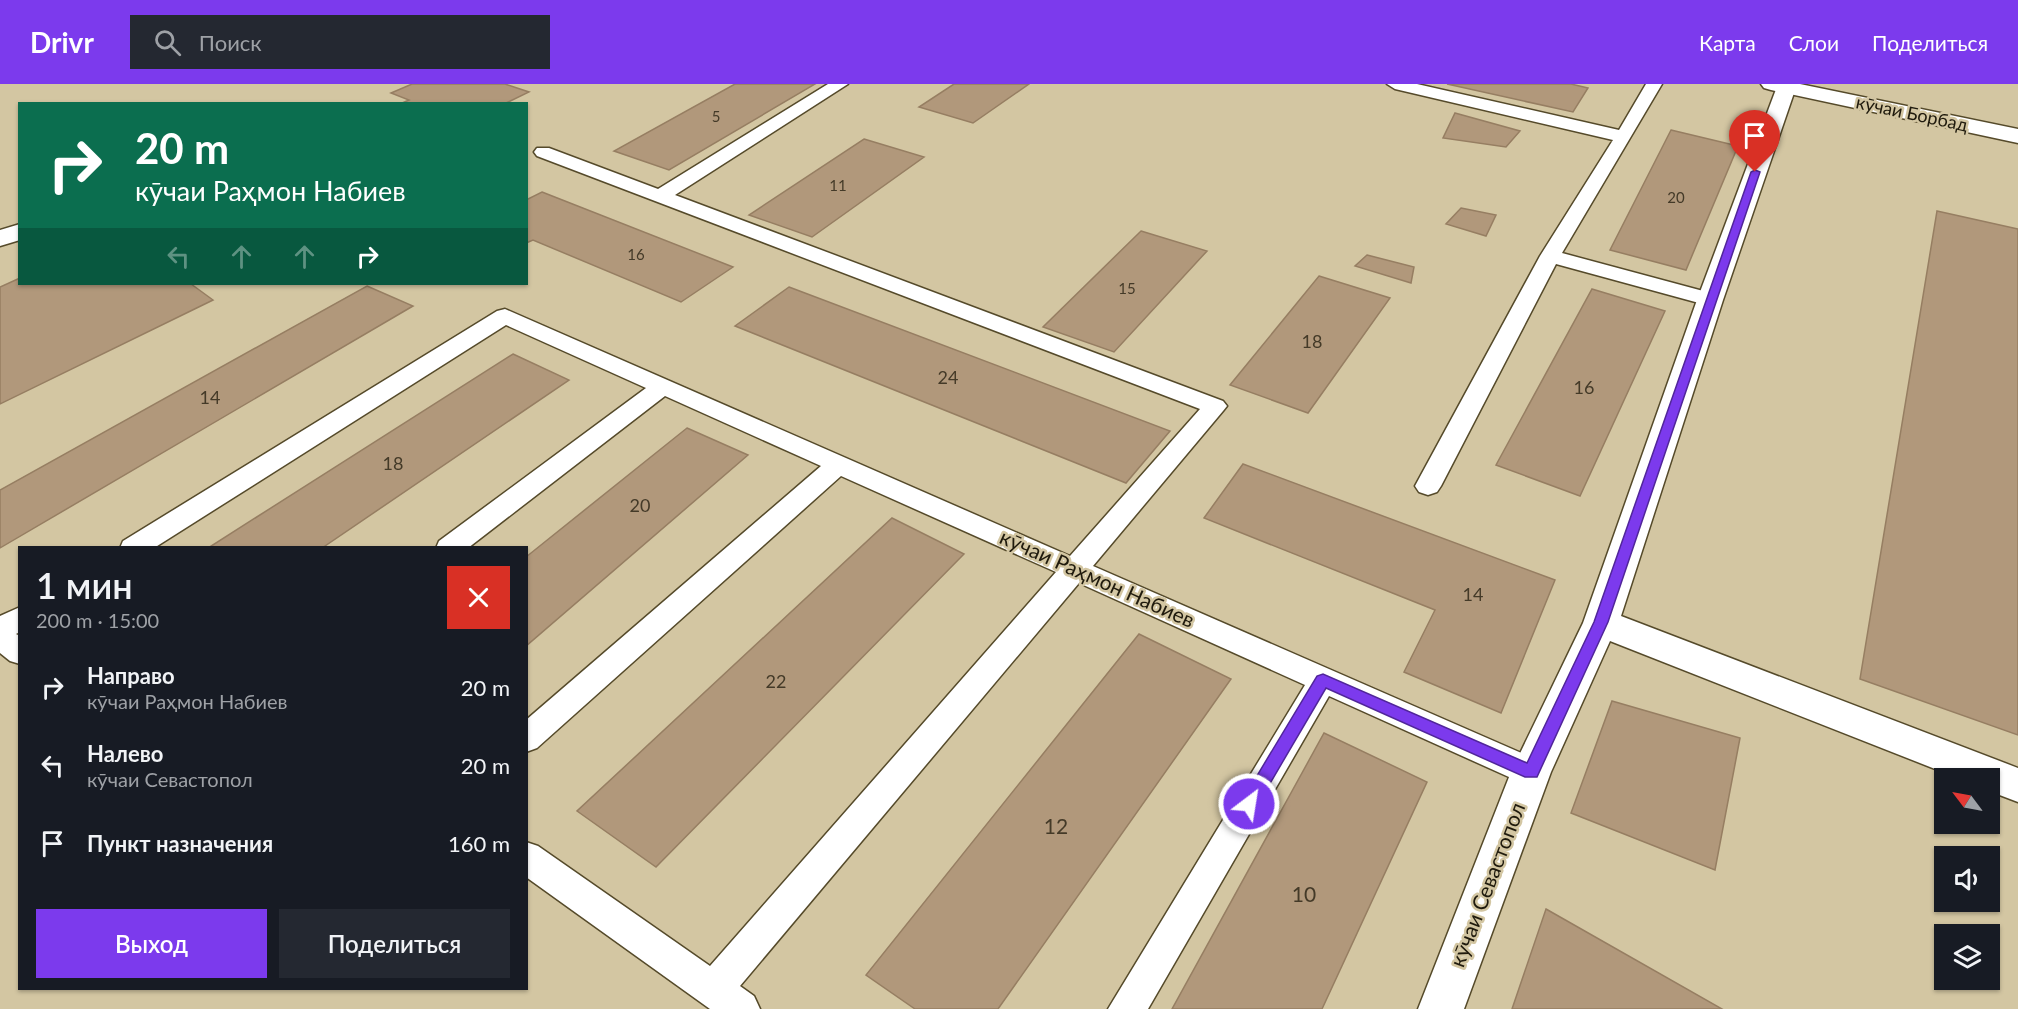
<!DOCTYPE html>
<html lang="ru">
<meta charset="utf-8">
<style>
body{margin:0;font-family:Lato,sans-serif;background:#242831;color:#f1f3f6;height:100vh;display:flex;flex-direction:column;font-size:22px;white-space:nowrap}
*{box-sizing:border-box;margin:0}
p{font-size:20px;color:#9ea1a6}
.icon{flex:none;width:33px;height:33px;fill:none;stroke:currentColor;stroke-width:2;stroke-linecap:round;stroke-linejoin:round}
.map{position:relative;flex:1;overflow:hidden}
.panel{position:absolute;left:18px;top:462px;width:510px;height:444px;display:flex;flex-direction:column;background:#171b24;border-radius:0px;box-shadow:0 2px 4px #0004}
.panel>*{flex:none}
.top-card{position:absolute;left:18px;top:18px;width:510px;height:183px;border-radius:0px;box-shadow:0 2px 4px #0004;background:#0b6e4f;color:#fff;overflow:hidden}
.needle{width:39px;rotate:302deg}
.controls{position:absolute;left:1934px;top:684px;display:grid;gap:12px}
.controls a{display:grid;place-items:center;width:66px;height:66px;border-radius:0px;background:#171b24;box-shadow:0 2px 4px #0004;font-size:30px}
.pin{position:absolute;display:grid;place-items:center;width:51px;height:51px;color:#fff;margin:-62px -26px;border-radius:50% 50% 50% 0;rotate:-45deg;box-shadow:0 0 6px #0007}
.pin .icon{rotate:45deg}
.me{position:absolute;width:66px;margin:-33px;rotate:31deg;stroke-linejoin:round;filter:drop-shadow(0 0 4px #0008)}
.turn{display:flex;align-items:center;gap:21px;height:126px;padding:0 18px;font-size:27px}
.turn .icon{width:78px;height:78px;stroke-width:2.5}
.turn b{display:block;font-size:42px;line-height:51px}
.lanes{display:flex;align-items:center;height:57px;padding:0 18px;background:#0003;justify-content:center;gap:30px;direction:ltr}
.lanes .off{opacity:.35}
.round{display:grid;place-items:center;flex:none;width:63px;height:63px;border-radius:0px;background:#242831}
.overview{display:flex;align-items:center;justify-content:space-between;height:102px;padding:0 18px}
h1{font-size:36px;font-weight:600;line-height:45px}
.cta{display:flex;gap:12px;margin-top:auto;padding:12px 18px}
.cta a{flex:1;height:69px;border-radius:0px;background:#7c3aed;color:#fff;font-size:24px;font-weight:600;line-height:69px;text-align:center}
.cta a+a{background:#242831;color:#f1f3f6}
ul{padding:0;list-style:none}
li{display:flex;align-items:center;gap:18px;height:78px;padding:0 18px}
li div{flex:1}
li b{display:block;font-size:22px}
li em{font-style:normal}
header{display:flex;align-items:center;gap:36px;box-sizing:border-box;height:84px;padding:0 30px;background:#7c3aed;color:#fff}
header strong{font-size:28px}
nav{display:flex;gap:33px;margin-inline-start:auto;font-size:21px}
.search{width:420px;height:54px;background:#242831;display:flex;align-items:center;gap:15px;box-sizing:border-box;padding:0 21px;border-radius:0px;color:#9ea1a6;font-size:22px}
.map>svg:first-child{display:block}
.building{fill:#b1987b;stroke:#967e62;stroke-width:1.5}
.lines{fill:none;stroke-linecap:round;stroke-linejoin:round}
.lane-casing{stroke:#554a2a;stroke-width:3}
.street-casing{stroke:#554a2a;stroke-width:3}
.secondary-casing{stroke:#554a2a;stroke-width:3}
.lane{fill:#fff;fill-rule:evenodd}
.street{fill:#fff;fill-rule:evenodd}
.secondary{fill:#fff;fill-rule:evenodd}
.route{fill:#7c3aed;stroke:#51269a;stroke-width:1.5}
.labels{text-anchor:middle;stroke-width:5;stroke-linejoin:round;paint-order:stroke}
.far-number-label{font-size:15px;fill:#443a28}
.far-street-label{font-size:18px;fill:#1f1a0d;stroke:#d3c6a2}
.number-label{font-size:18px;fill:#443a28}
.street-label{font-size:21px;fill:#1f1a0d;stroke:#d3c6a2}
.near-number-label{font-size:21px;fill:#443a28}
</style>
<header>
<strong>Drivr</strong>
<div class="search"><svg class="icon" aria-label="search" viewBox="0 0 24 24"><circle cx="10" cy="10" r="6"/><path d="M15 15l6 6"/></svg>Поиск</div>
<nav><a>Карта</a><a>Слои</a><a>Поделиться</a></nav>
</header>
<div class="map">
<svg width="2018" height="925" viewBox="0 0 2018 925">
<rect width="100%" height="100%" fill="#d3c6a2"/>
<path class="building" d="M 412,0 L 505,0 L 529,8 L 504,20 L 400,20 L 409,16 L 391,9 Z
M 735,0 L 815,0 L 669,86 L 614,67 Z
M 954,0 L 1029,0 L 973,39 L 919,23 Z
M 1447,0 L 1571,0 L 1588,4 L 1573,28 Z
M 1455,29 L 1520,47 L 1506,63 L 1443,54 Z
M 1671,46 L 1738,62 L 1686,186 L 1610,166 Z
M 864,55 L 924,73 L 812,153 L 749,131 Z
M 542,108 L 733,183 L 681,218 L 533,156 L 526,159 L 526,116 Z
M 1461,124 L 1496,131 L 1486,152 L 1446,140 Z
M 1937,127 L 2018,145 L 2018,651 L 1860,595 Z
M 1141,147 L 1207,167 L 1114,268 L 1043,243 Z
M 1367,171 L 1414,183 L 1411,199 L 1355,182 Z
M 1319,192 L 1390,214 L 1308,329 L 1230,301 Z
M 20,194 L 20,200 L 191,200 L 213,216 L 0,320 L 0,203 Z
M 367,202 L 413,222 L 0,464 L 0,406 Z
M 789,203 L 1170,347 L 1126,399 L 735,242 Z
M 1592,205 L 1665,227 L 1580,412 L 1496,381 Z
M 513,270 L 569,296 L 322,464 L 208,464 Z
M 687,344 L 748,371 L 526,562 L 526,473 Z
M 1243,380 L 1555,496 L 1501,629 L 1404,588 L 1435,526 L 1204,434 Z
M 892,434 L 964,470 L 656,783 L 577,727 Z
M 1139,550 L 1231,595 L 998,925 L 915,925 L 866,891 Z
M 1612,617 L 1740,654 L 1715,786 L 1571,729 Z
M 1324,649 L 1427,698 L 1322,925 L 1172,925 Z
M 1546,825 L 1722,925 L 1512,925 Z"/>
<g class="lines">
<defs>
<path id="lane" d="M 828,0 L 848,0 L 675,111 L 1223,317 L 1227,322 L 1223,327 L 1093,482 L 1542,678 L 1547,688 L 1542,698 L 1531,701 L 1520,698 L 1329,612 L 1148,925 L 1108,925 L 1305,601 L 1079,499 L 740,902 L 754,912 L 760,925 L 710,925 L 526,793 L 526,758 L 538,762 L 710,882 L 1056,488 L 841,392 L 537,664 L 526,668 L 526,636 L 821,382 L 665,312 L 468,464 L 436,464 L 439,457 L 646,304 L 506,241 L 154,464 L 120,464 L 123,457 L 497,227 L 505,225 L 1070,472 L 1200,325 L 537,72 L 534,68 L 537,64 L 549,64 L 658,105 Z
M 1387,0 L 1417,0 L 1619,46 L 1646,0 L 1662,0 L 1562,169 L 1718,211 L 1721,216 L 1718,221 L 1710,222 L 1556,180 L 1441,402 L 1437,408 L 1428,411 L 1419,408 L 1415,402 L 1540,172 L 1613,56 L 1395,5 Z
M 20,523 L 20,548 L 16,550 L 20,552 L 20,580 L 10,577 L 0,569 L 0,532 Z"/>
<path id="street" d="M 1778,0 L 1794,0 L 1796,3 L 1723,216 L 1621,532 L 2018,684 L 2018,718 L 1989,707 L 1989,694 L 1958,694 L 1610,557 L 1551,688 L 1464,925 L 1418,925 L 1511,688 L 1583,539 L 1697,216 Z
M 20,140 L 20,156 L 0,162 L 0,146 Z"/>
<path id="secondary" d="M 1761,0 L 1800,0 L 2018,45 L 2018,59 L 1771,6 L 1764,4 Z"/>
</defs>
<use href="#lane" class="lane-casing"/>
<use href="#street" class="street-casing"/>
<use href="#secondary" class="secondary-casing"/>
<use href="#lane" class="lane"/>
<use href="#street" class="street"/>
<use href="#secondary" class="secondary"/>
</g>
<path class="route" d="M 1755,86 L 1760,88 L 1608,538 L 1537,693 L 1525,693 L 1326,604 L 1255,725 L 1243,725 L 1241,720 L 1243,715 L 1317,592 L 1323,590 L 1527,679 L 1594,538 L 1751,88 Z"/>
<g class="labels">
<g class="far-number-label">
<text x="716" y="38">5</text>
<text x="838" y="107">11</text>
<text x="1676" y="119">20</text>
<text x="636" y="176">16</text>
<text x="1127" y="210">15</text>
</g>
<g class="far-street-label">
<text transform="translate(1912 30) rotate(12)" y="6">кӯчаи Борбад</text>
</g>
<g class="number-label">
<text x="1312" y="264">18</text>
<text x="948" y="300">24</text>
<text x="1584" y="310">16</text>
<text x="210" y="320">14</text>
<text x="393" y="386">18</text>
<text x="640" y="428">20</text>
<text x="1473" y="517">14</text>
<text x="776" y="604">22</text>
</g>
<g class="street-label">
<text transform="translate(1097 495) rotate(24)" y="7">кӯчаи Раҳмон Набиев</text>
<text transform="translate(1488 801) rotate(-69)" y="7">кӯчаи Севастопол</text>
</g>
<g class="near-number-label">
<text x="1056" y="750">12</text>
<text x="1304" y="818">10</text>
</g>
</g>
</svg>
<div class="controls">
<a><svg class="needle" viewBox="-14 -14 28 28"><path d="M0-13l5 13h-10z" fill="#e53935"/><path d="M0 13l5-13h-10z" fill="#9ea1a6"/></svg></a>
<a><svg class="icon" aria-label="sound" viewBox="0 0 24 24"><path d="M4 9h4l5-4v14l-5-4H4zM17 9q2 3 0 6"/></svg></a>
<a><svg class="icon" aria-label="layers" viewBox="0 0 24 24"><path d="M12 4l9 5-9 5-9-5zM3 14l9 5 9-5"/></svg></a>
</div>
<div class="pin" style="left:1755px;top:88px;background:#d93025"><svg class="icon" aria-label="arrive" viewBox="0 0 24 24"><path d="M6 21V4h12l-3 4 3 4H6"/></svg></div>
<svg class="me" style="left:1249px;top:720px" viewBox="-20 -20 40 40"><circle r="17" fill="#7c3aed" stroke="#fff" stroke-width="3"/><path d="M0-11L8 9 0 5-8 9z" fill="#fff"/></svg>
<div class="top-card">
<div class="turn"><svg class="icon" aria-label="right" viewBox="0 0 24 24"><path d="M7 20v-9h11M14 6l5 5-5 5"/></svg><div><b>20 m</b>кӯчаи Раҳмон Набиев</div></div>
<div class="lanes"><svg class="icon off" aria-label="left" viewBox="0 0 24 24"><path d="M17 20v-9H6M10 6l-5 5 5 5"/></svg><svg class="icon off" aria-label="ahead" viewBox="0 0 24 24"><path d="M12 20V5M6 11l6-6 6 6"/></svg><svg class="icon off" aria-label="ahead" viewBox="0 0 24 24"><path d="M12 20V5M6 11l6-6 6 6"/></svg><svg class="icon" aria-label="right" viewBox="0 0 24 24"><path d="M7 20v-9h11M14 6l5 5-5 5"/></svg></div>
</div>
<section class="panel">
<div class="overview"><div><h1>1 мин</h1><p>200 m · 15:00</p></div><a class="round" style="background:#d93025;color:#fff"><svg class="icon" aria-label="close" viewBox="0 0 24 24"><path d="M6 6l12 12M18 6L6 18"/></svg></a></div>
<ul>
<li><svg class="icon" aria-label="right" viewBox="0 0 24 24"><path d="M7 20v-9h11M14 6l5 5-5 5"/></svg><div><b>Направо</b><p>кӯчаи Раҳмон Набиев</p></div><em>20 m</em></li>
<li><svg class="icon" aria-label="left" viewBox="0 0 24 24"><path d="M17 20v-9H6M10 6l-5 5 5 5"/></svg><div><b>Налево</b><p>кӯчаи Севастопол</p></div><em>20 m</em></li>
<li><svg class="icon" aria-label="arrive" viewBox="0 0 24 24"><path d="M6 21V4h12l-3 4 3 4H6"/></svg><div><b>Пункт назначения</b></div><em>160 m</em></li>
</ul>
<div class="cta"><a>Выход</a><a>Поделиться</a></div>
</section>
</div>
